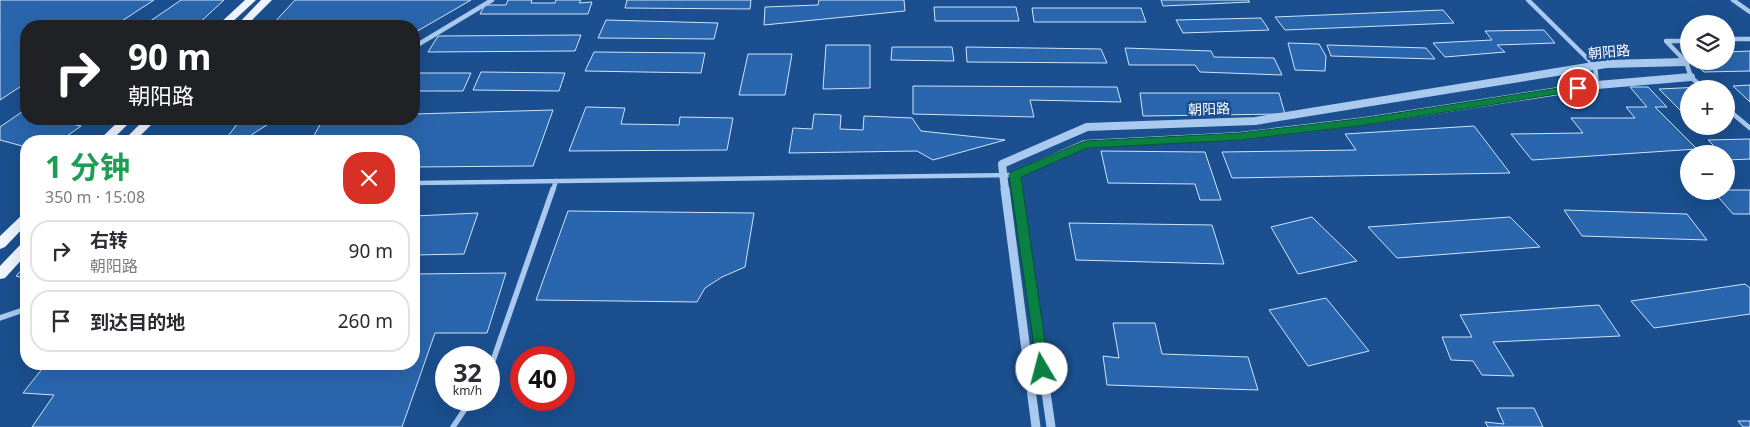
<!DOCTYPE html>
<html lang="zh">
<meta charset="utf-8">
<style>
body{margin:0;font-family:"Noto Sans","Noto Sans SC",sans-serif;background:#f2f2f3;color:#2b2b33;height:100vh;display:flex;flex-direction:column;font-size:19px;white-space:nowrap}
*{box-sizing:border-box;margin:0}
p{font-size:16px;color:#7c7c81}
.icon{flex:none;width:28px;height:28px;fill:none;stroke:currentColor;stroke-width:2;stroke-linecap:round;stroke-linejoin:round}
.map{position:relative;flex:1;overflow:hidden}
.sheet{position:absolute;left:20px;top:135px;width:400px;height:235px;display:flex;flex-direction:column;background:#fff;border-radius:20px;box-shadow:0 5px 20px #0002}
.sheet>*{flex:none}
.banner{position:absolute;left:20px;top:20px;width:400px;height:105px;border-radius:20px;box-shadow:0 5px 20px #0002;background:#202124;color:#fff;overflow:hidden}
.controls{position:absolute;left:1680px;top:15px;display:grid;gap:10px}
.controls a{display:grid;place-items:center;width:55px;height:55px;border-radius:50%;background:#fff;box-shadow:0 5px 20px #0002;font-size:25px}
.speed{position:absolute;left:435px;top:346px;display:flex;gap:10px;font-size:25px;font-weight:700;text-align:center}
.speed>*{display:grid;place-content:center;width:65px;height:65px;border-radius:50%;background:#fff;box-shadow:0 5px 20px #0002;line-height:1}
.speed small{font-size:12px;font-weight:400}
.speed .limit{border:8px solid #d22;background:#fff;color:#111}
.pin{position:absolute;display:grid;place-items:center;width:42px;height:42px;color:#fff;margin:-21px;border:2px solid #fff;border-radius:50%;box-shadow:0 1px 5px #0007}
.me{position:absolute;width:55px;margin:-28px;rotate:352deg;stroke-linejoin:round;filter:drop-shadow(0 0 4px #0008)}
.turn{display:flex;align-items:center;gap:18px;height:105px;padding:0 25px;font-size:22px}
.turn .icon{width:65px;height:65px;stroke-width:2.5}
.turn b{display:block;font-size:35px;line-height:42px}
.round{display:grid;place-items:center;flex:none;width:52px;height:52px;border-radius:20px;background:#f2f2f3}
.head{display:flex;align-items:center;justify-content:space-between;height:85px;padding:0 25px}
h1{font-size:30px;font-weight:700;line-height:38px;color:#1e9e55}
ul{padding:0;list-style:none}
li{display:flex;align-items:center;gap:15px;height:62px;margin:0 10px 8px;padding:0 15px;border:2px solid #e1e1e2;border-radius:20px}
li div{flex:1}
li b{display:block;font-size:19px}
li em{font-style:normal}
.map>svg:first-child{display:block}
.building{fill:#2a66ad;stroke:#cfe3fa}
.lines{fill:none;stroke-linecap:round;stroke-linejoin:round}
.minor-far1{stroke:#a9c9ee;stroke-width:4.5}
.minor{stroke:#a9c9ee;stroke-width:5.5}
.tertiary-far1{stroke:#a9c9ee;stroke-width:8}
.tertiary{stroke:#a9c9ee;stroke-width:9}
.primary{fill:#f0f6ff;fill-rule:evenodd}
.route{fill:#0b8043;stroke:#07532c}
.labels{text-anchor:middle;stroke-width:5;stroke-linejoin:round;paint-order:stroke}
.street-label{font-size:14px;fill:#fff;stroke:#1b4f8f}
</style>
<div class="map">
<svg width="1750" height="427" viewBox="0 0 1750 427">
<rect width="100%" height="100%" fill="#1b4f8f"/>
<path class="building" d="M 0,0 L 154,0 L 114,26 L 26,26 L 26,83 L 0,100 Z
M 181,0 L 224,0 L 196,26 L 143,26 Z
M 295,0 L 471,0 L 414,33 L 414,26 L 271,26 Z
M 508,0 L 532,0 L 531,3 L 555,3 L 556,0 L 581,0 L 579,3 L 592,2 L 588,14 L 480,14 L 485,5 L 506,5 Z
M 627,0 L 751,0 L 750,9 L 625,8 Z
M 819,0 L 904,0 L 905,11 L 764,25 L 765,7 L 818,5 Z
M 1161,0 L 1248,0 L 1250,2 L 1163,6 Z
M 934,7 L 1016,7 L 1019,21 L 935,21 Z
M 1032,8 L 1141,8 L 1146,22 L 1034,22 Z
M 1443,10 L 1454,23 L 1285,30 L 1275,17 Z
M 1261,18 L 1269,30 L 1183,33 L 1176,20 Z
M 606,20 L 718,23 L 714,39 L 598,38 Z
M 1544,30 L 1555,43 L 1497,45 L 1505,52 L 1445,57 L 1433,43 L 1492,40 L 1485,31 Z
M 581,35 L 575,51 L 428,52 L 438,36 Z
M 1288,43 L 1319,44 L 1326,56 L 1325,71 L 1295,70 Z
M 826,45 L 870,45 L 870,88 L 823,89 Z
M 1327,45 L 1426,48 L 1435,59 L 1331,56 Z
M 892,47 L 952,47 L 954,61 L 891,60 Z
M 966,47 L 1101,49 L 1107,63 L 967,62 Z
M 1125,48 L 1211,51 L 1214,57 L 1274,58 L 1282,75 L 1200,72 L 1195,65 L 1129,65 Z
M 1750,51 L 1750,71 L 1704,72 L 1692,61 L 1726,61 L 1726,52 Z
M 594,52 L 705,53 L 701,73 L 585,71 Z
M 748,54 L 792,54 L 785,95 L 739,95 Z
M 481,72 L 565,73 L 559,91 L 473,90 Z
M 414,73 L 471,73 L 463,91 L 414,91 Z
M 1750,85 L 1750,102 L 1733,86 Z
M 913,86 L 1117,87 L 1121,102 L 1030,100 L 1034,117 L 913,114 Z
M 1630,87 L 1648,87 L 1667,107 L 1655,107 L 1697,149 L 1532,160 L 1511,134 L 1583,133 L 1571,118 L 1635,118 L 1626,107 L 1647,107 Z
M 1702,87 L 1704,89 L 1689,89 L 1689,119 L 1659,89 Z
M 1140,93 L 1279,93 L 1285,114 L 1143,116 Z
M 586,107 L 625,108 L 621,124 L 679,125 L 680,117 L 733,118 L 727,150 L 569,151 Z
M 26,109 L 26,119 L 72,119 L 67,123 L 81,126 L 60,141 L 26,141 L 26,147 L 0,140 L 0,127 Z
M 553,110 L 533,166 L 414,167 L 414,141 L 311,141 L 323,119 L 414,119 L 414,114 Z
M 814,114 L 841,115 L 840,129 L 863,130 L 864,116 L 912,118 L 921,131 L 1005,140 L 933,160 L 917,151 L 789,153 L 793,128 L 812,129 Z
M 241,119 L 276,119 L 242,141 L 156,141 L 160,137 L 228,136 Z
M 1474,126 L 1510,173 L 1232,178 L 1222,152 L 1356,150 L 1345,134 Z
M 1750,139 L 1750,159 L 1727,160 L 1726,154 L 1722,154 L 1708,140 Z
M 1101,151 L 1205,152 L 1221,200 L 1200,200 L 1195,184 L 1108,183 Z
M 1726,190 L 1750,190 L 1750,214 L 1733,214 L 1713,191 Z
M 1564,210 L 1687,214 L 1707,240 L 1582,236 Z
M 568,211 L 754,213 L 745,267 L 722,277 L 705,288 L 697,302 L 536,300 Z
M 478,213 L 464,254 L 414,255 L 414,216 Z
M 1312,217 L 1357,261 L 1298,274 L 1271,227 Z
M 1510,217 L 1540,247 L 1397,258 L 1368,227 Z
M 1069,223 L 1212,225 L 1224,264 L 1076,260 Z
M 26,265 L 26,279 L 16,276 Z
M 506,273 L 487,333 L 435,333 L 402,427 L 32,427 L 54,395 L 23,393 L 46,364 L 414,364 L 414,274 Z
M 1745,284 L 1750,288 L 1750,314 L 1654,328 L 1631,301 Z
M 1326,298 L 1369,351 L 1308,366 L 1269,310 Z
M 1599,305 L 1620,336 L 1493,342 L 1514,376 L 1482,375 L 1473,361 L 1451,360 L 1442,337 L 1472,337 L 1460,315 Z
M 1113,323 L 1155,323 L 1162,354 L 1248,357 L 1258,390 L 1107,385 L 1103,356 L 1119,358 Z
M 1497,408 L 1534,408 L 1543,427 L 1488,427 L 1485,422 L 1504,424 Z
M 1738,421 L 1750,421 L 1750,427 L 1743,427 Z"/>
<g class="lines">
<path class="minor-far1" d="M 1528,0 L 1595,66 L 1597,85
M 1733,0 L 1750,12
M 1726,39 L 1750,39
M 1689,41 L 1666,41 L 1686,62 L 1691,77 L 1704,89
M 414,47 L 492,0
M 1726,108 L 1750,128
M 414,183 L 1015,175
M 553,190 L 556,181"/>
<path class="minor" d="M 0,318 L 26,309
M 489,372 L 553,189
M 453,427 L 471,400"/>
<path class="tertiary-far1" d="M 1005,190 L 1002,164 L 1087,127 L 1255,121 L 1606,64 L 1686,62
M 1017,190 L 1015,175 L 1085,144 L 1240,136 L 1365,121 L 1597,85 L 1691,77"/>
<path class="tertiary" d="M 1005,189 L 1036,427
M 1017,189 L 1051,427"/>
<path class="primary" d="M 245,0 L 256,0 L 228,26 L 217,26 Z
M 261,0 L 272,0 L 246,26 L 236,26 Z
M 121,119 L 133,119 L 111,141 L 98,141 Z
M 145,119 L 157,119 L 135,141 L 123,141 Z
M 26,214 L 26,225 L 5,247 L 0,249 L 0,236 L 22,215 Z
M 26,242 L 26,255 L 5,278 L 0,279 L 0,266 L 21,244 Z"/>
</g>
<path class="route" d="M 1578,85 L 1583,88 L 1582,90 L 1365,125 L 1240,140 L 1087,148 L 1021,177 L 1049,369 L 1047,373 L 1042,374 L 1038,373 L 1009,175 L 1011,172 L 1085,141 L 1240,133 L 1365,118 Z"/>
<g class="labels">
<g class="street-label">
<text transform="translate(1609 52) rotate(-5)" y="5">朝阳路</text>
<text transform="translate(1209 109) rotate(-2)" y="5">朝阳路</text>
</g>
</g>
</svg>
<div class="controls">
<a><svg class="icon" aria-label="layers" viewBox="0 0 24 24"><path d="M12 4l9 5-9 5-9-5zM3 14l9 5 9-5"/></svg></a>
<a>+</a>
<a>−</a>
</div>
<div class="speed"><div>32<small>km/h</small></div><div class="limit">40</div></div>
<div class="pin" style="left:1578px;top:88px;background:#d93025"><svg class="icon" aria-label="arrive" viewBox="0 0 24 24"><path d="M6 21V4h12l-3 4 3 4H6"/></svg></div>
<svg class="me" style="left:1042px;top:369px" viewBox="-20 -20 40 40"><circle r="19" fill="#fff"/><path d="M0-13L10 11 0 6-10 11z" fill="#0b8043"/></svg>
<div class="banner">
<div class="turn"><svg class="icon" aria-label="right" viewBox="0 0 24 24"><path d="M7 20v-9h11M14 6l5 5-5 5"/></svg><div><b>90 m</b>朝阳路</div></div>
</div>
<section class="sheet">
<div class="head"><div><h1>1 分钟</h1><p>350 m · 15:08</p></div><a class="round" style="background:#d93025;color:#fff"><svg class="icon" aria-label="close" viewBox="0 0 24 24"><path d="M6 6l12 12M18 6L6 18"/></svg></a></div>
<ul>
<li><svg class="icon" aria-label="right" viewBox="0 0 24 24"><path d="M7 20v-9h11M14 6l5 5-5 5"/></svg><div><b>右转</b><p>朝阳路</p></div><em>90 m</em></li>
<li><svg class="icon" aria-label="arrive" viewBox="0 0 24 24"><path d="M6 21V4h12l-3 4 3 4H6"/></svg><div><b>到达目的地</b></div><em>260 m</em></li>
</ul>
</section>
</div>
